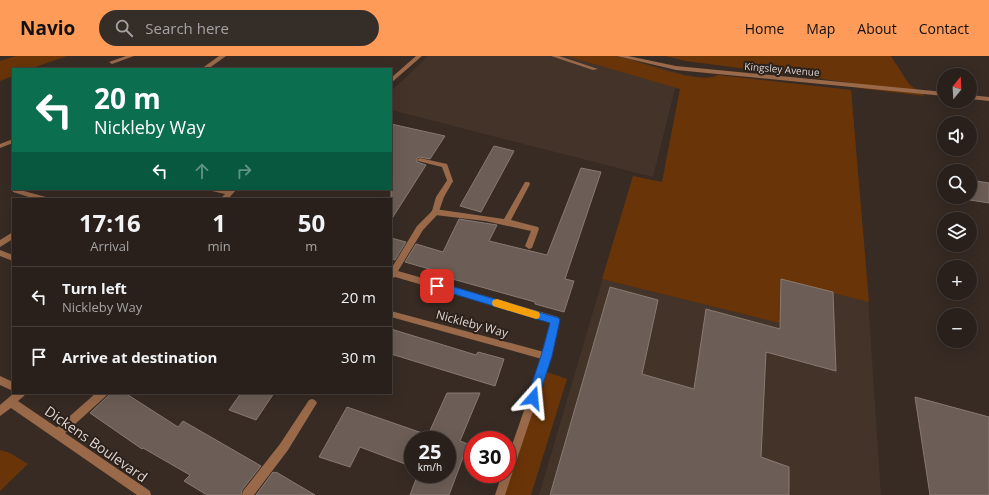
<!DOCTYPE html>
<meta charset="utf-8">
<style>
body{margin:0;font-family:"Open Sans",sans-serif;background:#352d28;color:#f1f3f6;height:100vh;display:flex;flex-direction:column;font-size:15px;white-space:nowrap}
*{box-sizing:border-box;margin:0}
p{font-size:13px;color:#a5a3a3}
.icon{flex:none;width:22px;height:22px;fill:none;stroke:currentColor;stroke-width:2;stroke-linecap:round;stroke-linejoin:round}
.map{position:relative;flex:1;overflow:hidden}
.details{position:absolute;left:12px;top:142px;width:380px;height:196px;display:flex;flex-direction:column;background:#29201b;border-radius:0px;box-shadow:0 4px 16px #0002,0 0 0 1px #453e3a}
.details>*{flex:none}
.banner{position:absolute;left:12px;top:12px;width:380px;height:122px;border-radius:0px;box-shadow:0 4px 16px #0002,0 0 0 1px #453e3a;background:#0b6e4f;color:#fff;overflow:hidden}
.needle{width:26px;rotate:18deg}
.controls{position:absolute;left:937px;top:12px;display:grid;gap:8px}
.controls a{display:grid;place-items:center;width:40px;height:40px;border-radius:50%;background:#29201b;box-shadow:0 4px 16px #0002,0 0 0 1px #453e3a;font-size:20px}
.speed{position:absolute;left:404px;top:375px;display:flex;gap:8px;font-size:20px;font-weight:700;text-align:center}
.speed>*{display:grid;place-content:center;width:52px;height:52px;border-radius:50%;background:#29201b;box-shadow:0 4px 16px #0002,0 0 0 1px #453e3a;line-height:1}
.speed small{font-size:10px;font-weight:400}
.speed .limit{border:6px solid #d22;background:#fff;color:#111}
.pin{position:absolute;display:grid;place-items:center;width:34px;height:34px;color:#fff;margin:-17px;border-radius:8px;box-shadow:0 2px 6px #0006}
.me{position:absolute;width:44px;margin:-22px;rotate:18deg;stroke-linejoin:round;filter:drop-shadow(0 0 3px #0008)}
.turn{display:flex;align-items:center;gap:14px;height:84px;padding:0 16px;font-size:18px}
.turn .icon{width:52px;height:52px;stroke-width:2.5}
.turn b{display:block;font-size:28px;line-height:34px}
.lanes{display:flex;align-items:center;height:38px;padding:0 16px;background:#0003;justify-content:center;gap:20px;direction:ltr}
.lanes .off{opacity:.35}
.eta{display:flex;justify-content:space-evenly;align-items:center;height:68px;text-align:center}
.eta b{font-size:24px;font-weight:700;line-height:28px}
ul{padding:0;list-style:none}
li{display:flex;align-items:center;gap:12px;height:60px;padding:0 16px;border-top:1px solid #453e3a}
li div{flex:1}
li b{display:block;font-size:15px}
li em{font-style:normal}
header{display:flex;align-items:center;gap:24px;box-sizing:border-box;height:56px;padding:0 20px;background:#fe9b59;color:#111}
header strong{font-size:19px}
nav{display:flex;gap:22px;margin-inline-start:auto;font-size:14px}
.search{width:280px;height:36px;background:#352d28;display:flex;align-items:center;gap:10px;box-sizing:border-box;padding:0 14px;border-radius:22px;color:#a5a3a3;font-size:15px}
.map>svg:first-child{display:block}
.built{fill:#443328}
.green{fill:#693408}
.building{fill:#6c5e56;stroke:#887a72}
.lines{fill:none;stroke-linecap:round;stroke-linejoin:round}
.service{fill:#99694a;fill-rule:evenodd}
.minor{fill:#99694a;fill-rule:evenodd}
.route{fill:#1a73e8;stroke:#114b97}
.slow{fill:#f59e0b}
.labels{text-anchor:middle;stroke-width:4;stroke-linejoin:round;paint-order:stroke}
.far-street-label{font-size:10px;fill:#ded6d2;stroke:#2d211b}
.street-label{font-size:12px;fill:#ded6d2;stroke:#2d211b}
.near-street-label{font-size:14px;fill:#ded6d2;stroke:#2d211b}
</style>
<header>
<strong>Navio</strong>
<div class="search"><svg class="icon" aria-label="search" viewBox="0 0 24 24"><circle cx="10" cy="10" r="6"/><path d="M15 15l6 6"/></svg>Search here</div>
<nav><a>Home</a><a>Map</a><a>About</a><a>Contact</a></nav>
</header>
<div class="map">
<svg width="989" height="439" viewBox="0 0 989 439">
<rect width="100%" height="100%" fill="#372b24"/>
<path class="built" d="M 428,0 L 616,0 L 683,18 L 675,33 L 653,121 L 391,54 L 391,35 Z
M 687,19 L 711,23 L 718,19 L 851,34 L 866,212 L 881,439 L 539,439 L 633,120 L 662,126 L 680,33 Z"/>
<path class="green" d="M 16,0 L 67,0 L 30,13 L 13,13 L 13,20 L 0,25 L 0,5 Z
M 567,0 C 583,0 601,0 616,0 C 640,4 697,30 718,19 L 851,34 L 869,246 L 781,224 L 780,267 L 602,223 L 633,120 L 662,126 L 680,33 Z
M 665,0 L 891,0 L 909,28 L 925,40 L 858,32 L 852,27 L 686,5 Z
M 547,316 L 567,323 L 531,439 L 502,439 L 539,318 Z
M 0,394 L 10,397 L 28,408 L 0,435 Z"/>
<path class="building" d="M 391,68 L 445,80 L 430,103 L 420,101 L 417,102 L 417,106 L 426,109 L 391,164 Z
M 494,90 L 514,95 L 481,156 L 460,150 Z
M 581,112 L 601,116 L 565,223 L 574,225 L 564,256 L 535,248 L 535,246 L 438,219 L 440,216 L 405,206 L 416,188 L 443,196 L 459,163 L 497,169 L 489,185 L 547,199 Z
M 970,124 L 989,127 L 989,147 L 970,144 Z
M 391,182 L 406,186 L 395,204 L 391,203 Z
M 781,223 L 833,236 L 836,315 L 766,296 L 761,401 L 789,411 L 789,439 L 550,439 L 610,231 L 658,244 L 642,318 L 694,333 L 706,253 L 780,273 Z
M 391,273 L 476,299 L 478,296 L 504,303 L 495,330 L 391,298 Z
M 111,337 L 125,337 L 178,371 L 183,365 L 261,410 L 242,434 L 241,439 L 207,439 L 184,425 L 190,419 L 143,392 L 142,393 L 90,357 Z
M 241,337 L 274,337 L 256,364 L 229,354 Z
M 447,337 L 480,337 L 460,385 L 468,388 L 449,439 L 410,439 L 418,418 L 447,418 L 447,384 L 413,384 L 413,411 L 360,391 L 350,411 L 319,401 L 347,351 L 428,379 Z
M 915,341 L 989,361 L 989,439 L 930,439 Z
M 273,416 L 275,417 L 276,416 L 315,439 L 256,439 Z"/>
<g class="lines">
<path class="service" d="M 126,0 L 134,0 L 112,8 L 109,6 Z
M 551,0 L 559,0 L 598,13 L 593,14 Z
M 617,0 L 628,0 L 676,10 L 944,36 L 944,40 L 676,14 Z
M 970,39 L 989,41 L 989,45 L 970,43 Z
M 420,102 L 447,108 L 453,125 L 452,127 L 448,127 L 442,111 L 418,105 L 418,103 Z
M 525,126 L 529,126 L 530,128 L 511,164 L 538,171 L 539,173 L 532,192 L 529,193 L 525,190 L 531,175 L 485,165 L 435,159 L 431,156 L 435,153 L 504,163 Z
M 13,132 L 46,141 L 47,143 L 35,143 L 13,136 L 12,134 Z
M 211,133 L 223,133 L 231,135 L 233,137 L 229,139 L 212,135 Z
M 0,320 L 13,326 L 13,335 L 0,329 Z
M 96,337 L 108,337 L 106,340 L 62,380 L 58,382 L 54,380 L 53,377 L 54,374 Z
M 312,343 L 315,344 L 317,347 L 315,350 L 288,394 L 254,439 L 242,439 L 243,435 L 280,388 L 309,344 Z"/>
<path class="minor" d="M 219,0 L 226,0 L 208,13 L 201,13 Z
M 416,0 L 422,0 L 391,27 L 391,22 Z
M 13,83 L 13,87 L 0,92 L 0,88 Z
M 448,123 L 450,123 L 453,125 L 444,141 L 438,158 L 423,174 L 398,215 L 555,260 L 558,261 L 559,264 L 551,301 L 505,439 L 495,439 L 502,418 L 507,418 L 507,403 L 542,303 L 391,261 L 391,255 L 544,296 L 550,266 L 395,221 L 391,223 L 391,213 L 417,170 L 432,155 L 436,141 Z
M 230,133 L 237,133 L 228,143 L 220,143 Z
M 13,176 L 13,183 L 0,191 L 0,184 Z
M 0,194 L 13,199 L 13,205 L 0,200 Z
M 14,337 L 26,337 L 24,340 L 18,345 L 150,435 L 151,439 L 137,439 L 11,352 L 0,360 L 0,349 Z"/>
</g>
<path class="route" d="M 437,226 L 559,262 L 560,264 L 552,300 L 537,346 L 533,347 L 529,346 L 527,342 L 541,300 L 550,267 L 434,232 L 433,230 L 434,227 Z"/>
<path class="slow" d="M 497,243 L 539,256 L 540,259 L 539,262 L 536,263 L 493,250 L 492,247 L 493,244 Z"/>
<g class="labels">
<g class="far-street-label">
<text transform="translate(782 13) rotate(5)" y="4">Kingsley Avenue</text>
</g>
<g class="street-label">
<text transform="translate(472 268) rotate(15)" y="4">Nickleby Way</text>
</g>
<g class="near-street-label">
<text transform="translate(96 388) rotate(35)" y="5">Dickens Boulevard</text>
</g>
</g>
</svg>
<div class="controls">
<a><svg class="needle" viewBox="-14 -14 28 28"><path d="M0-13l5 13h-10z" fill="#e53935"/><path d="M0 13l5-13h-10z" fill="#a5a3a3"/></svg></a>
<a><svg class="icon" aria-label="sound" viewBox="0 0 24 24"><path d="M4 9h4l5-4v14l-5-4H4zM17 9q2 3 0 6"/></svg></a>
<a><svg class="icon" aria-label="search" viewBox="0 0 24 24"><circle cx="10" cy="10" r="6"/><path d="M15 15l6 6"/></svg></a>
<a><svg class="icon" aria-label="layers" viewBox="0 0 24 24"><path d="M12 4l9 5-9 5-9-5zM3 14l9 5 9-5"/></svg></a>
<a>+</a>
<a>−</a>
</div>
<div class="speed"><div>25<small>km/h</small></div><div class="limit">30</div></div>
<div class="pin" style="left:437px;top:230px;background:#d93025"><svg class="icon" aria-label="arrive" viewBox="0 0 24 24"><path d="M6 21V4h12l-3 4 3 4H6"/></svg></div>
<svg class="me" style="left:533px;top:342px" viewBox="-20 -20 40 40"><path d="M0-17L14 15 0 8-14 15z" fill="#1a73e8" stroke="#fff" stroke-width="4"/></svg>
<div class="banner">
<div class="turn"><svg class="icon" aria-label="left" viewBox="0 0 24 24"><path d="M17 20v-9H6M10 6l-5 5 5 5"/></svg><div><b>20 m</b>Nickleby Way</div></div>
<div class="lanes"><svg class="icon" aria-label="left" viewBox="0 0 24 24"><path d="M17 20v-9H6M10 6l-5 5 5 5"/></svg><svg class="icon off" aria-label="ahead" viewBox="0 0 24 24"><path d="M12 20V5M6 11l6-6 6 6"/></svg><svg class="icon off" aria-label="right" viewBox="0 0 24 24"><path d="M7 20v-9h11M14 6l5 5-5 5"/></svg></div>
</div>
<section class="details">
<div class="eta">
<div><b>17:16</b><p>Arrival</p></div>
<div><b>1</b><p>min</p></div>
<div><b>50</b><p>m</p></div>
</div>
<ul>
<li><svg class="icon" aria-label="left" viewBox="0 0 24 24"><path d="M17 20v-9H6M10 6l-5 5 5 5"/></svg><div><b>Turn left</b><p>Nickleby Way</p></div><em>20 m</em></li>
<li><svg class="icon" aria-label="arrive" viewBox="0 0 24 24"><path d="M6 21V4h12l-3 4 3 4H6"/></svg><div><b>Arrive at destination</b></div><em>30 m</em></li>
</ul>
</section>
</div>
